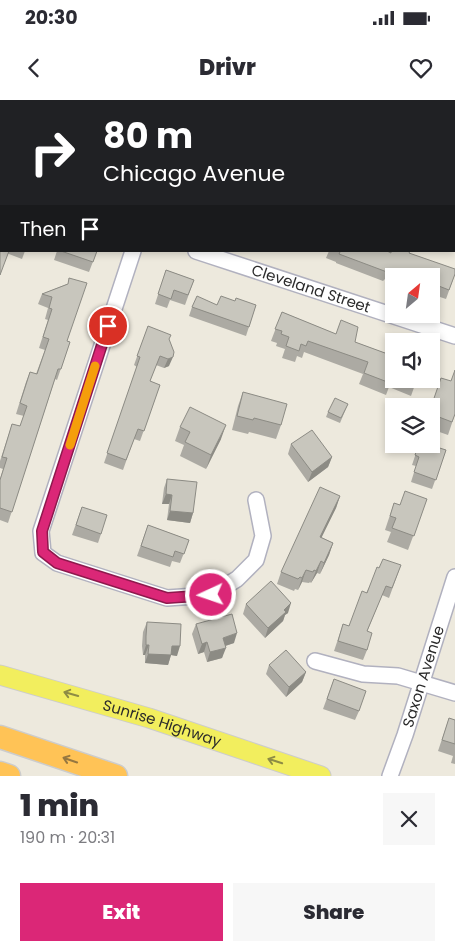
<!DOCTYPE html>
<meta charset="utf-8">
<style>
body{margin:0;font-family:Poppins,sans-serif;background:#f7f7f7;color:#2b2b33;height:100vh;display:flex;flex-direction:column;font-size:19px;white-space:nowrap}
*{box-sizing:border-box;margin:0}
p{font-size:16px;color:#7c7c81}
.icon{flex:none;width:28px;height:28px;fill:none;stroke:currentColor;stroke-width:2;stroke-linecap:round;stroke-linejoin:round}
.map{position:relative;height:676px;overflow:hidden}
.panel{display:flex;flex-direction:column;background:#fff;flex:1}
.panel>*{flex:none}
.hud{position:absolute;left:0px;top:0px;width:455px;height:152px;box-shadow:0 2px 8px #0003;background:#202124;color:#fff;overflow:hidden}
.needle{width:32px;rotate:29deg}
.tools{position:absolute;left:385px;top:168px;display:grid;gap:10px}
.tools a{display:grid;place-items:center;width:55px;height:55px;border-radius:0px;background:#fff;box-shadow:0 2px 8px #0003;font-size:25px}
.pin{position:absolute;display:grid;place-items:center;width:42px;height:42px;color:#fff;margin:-21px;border:2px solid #fff;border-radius:50%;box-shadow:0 1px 5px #0007}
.me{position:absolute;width:55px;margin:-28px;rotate:267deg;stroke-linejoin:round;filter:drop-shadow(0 0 4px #0008)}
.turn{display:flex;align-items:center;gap:18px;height:105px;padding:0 20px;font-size:22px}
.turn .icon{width:65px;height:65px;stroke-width:2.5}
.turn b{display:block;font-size:35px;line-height:42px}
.then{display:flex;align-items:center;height:48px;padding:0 20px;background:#0003;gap:10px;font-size:19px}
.round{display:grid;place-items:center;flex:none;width:52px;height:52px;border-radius:0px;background:#f7f7f7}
.overview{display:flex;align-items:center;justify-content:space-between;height:85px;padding:0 20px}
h1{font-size:30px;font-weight:800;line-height:38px}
.primary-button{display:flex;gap:10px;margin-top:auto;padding:10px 20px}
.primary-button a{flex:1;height:58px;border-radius:0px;background:#db2777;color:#fff;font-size:20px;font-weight:800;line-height:58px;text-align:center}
.primary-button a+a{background:#f7f7f7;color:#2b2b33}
.status{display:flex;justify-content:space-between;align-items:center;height:35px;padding:0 25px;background:#fff;direction:ltr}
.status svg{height:14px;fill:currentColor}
header{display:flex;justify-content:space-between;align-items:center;height:65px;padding:0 20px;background:#fff;font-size:22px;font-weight:800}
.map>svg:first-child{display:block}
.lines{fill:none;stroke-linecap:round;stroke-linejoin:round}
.minor-casing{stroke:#b1b1bf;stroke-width:18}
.major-casing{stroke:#ccc;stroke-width:21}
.highway-casing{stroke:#ccc;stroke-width:25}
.minor{stroke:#fff;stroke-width:15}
.major{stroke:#f2ee5e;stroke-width:19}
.highway{stroke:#ffc356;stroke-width:22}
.wall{fill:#acaaa3}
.shaded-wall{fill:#8c8b84}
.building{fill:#c8c6bd;stroke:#8c8b84}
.oneway{stroke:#8e8c44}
.oneway2{stroke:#957740}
.route-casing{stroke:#8e194d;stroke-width:12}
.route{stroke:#db2777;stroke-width:9}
.slow{stroke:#f59e0b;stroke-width:9}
.labels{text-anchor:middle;stroke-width:4;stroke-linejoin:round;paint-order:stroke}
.street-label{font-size:15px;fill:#2b2b2b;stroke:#fff}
</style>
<div class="status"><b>20:30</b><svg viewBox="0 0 49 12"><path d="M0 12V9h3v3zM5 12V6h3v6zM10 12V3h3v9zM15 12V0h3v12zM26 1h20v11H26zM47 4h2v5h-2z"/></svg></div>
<header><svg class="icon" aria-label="back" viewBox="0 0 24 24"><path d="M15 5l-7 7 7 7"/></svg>Drivr<svg class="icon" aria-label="heart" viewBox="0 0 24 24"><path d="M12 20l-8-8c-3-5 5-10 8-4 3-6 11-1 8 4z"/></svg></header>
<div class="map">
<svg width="455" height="676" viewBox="0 0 455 676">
<rect width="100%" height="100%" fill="#ede9dd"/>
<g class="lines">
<defs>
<g id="minor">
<path d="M 285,0 L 289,1"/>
<path d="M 183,1 L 183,0"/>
<path d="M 0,13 L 1,10"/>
<path d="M 454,55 L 455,56"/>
<path d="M 0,87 L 1,87"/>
<path d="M 133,151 L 41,431 L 43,453 L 57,463 L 167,498 L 211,495 L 237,479 L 256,460 L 263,436 L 256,400"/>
<path id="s1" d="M 196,151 L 455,236"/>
<path d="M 315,561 L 363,574 L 398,576 L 455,593"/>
<path id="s2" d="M 390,676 L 405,635 L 455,477"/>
</g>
<g id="major">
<path id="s3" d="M 0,575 L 149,618 L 321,676"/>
</g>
<path id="highway" d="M 0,637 L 116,676
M 0,673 L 9,676"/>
</defs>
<use href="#minor" class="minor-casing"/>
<use href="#major" class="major-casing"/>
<use href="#highway" class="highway-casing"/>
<use href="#minor" class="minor"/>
<use href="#major" class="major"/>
<use href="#highway" class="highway"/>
</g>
<path class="wall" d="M 402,0 L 455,0 L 455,23 L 454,22 L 454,1 L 406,1 Z
M 454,91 L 455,92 L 455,127 L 454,127 Z
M 1,151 L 25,151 L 22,159 Z
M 57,151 L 97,151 L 89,172 L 54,160 Z
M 329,151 L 387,151 L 391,153 L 409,153 L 455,174 L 446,199 L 431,194 L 431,176 L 394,176 L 394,182 L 385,179 L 383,181 L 336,163 L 336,162 L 326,158 Z
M 166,170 L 194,180 L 185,205 L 170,200 L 167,208 L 155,204 Z
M 67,184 L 67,241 L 70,242 L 57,280 L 55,279 L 8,423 L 0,420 L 0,379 L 3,369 L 0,368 L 0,361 L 12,324 L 20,326 L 24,316 L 16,314 L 26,282 L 30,272 L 36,274 L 45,250 L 39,248 L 48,220 L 45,219 L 48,208 L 38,204 L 42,194 Z
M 235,201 L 256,205 L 246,236 L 189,216 L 192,207 L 217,205 Z
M 282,212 L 355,242 L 385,253 L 394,254 L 394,279 L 417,279 L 411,296 L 389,287 L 386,295 L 359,284 L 363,274 L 304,252 L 302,258 L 297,256 L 295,262 L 282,258 L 285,249 L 276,246 L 277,243 L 271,241 Z
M 148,226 L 169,239 L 169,266 L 164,268 L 156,265 L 150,281 L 160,285 L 140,341 L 134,339 L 123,370 L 104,363 L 137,267 L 134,265 Z
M 243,292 L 281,325 L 276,339 L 249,332 L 248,334 L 232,330 L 238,306 Z
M 348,304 L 340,323 L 326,317 L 328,312 Z
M 431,306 L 455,314 L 448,335 L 431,329 Z
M 180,327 L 221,339 L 206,369 L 180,356 L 184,345 L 175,341 Z
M 291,344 L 332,357 L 328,367 L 308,382 L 288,354 Z
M 419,344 L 446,350 L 432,389 L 411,382 L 416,366 L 412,365 Z
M 167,379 L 193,413 L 190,423 L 167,420 L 169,404 L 162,404 L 164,388 Z
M 340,396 L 336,408 L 321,437 L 333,443 L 329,455 L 320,474 L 317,473 L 311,483 L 310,482 L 309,483 L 302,482 L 298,490 L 295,489 L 294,491 L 277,484 L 281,472 Z
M 427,399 L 408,450 L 387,442 L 391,432 L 385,430 L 394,403 L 400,405 Z
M 82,407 L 101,434 L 98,443 L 72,435 Z
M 148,425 L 189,440 L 180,463 L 172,461 L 170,467 L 137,456 Z
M 401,465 L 389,498 L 382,495 L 367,532 L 367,550 L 363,560 L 334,551 L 343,524 L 349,526 L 379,468 Z
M 246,504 L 288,513 L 285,515 L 283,521 L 265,538 L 243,514 Z
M 147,522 L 177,556 L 171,555 L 168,565 L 145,563 L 145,555 L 143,555 L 142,546 L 143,532 Z
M 196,524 L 234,543 L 225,546 L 222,558 L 207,562 L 204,552 L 198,554 L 192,534 Z
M 269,565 L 306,572 L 302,582 L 286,597 L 266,574 Z
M 334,579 L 359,611 L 355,620 L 323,609 Z
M 449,618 L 455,620 L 455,664 L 451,663 L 453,656 L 438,651 Z"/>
<path class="shaded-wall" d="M 173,257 L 169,266 L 164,268 L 168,259 Z
M 226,325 L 221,339 L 206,369 L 211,355 Z
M 332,357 L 328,367 L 308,382 L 312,372 Z
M 166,394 L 172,395 L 169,404 L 162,404 Z
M 340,396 L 336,408 L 316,449 L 320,437 Z
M 170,411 L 193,413 L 190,423 L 167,420 Z
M 333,443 L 329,455 L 320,474 L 324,463 Z
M 321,461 L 317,473 L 311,483 L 316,471 Z
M 306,470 L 302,482 L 298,490 L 302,478 Z
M 291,503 L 288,513 L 285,515 L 283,521 L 265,538 L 268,528 L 284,510 Z
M 237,533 L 234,543 L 219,548 L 223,538 Z
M 207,542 L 204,552 L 198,554 L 202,544 Z
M 146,545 L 149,545 L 145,555 L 143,555 Z
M 172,546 L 180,546 L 177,556 L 171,555 L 168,565 L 145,563 L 148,554 Z
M 226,548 L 222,558 L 207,562 L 210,552 Z
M 306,572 L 302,582 L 286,597 L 289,587 Z"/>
<path class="building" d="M 121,0 L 142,0 L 142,1 L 121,1 Z
M 442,0 L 455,0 L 455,10 L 454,9 L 454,1 L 442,1 Z
M 454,91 L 455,92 L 455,116 L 454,115 Z
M 1,114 L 1,151 L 9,151 L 0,175 L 0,118 Z
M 61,151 L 97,151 L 93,162 Z
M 338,151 L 387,151 L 391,153 L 391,151 L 410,151 L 409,153 L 455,169 L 455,174 L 449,190 L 431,183 L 431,176 L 407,176 L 388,169 L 387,172 L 339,154 L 340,152 Z
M 166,170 L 194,180 L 188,195 L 174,190 L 171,199 L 158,194 Z
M 69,178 L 87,183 L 67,241 L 70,242 L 61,269 L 58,269 L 12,412 L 0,408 L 0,380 L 7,358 L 2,357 L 12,324 L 20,326 L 27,306 L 20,303 L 30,272 L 37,274 L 49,239 L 43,237 L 52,209 L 49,208 L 52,197 L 42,194 L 68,184 Z
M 197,196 L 217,205 L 221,196 L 235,201 L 236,198 L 256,205 L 249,227 L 192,207 Z
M 282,212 L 336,234 L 341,220 L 358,227 L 355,242 L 385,253 L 386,252 L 394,254 L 394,276 L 393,275 L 390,283 L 364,273 L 368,262 L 308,241 L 306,246 L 301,244 L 299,251 L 286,246 L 289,237 L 281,234 L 282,231 L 275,229 Z
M 148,226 L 171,235 L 169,239 L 174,252 L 173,257 L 168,259 L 160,256 L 150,281 L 160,285 L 144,331 L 138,329 L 126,360 L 107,353 L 140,257 L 137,256 Z
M 455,270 L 455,314 L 452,322 L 431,314 L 431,306 L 418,306 L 420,300 L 432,304 L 441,278 L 451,281 Z
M 402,279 L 417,279 L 415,284 Z
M 243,292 L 287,304 L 281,325 L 254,318 L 253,320 L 237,316 Z
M 335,298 L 348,304 L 341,318 L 328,312 Z
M 190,307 L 226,325 L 211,355 L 185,342 L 190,332 L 180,327 Z
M 312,330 L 332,357 L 312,372 L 291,344 Z
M 419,344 L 427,344 L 446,350 L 436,380 L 414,372 L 419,357 L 415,355 Z
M 167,379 L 197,382 L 193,413 L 170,411 L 172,395 L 166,394 Z
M 320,387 L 340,396 L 320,437 L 333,443 L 324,463 L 321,461 L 316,471 L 314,470 L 313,472 L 306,470 L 302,478 L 300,477 L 298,479 L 281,472 Z
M 405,391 L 427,399 L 414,436 L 392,428 L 396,418 L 390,416 L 394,403 L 400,405 Z
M 82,407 L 107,415 L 101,434 L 76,425 Z
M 148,425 L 189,440 L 184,454 L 175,451 L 173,457 L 141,446 Z
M 383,459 L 401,465 L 392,488 L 386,486 L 367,531 L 372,533 L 367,550 L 338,541 L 343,524 L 349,526 L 362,491 L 367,493 L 377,467 L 379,468 Z
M 271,481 L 291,503 L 284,510 L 286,512 L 268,528 L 246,504 Z
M 232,514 L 237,533 L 223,538 L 226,548 L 210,552 L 207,542 L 202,544 L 196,524 Z
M 147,522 L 181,524 L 180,546 L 172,546 L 171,555 L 148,554 L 149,545 L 146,545 L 146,536 Z
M 286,550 L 306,572 L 289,587 L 269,565 Z
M 334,579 L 366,591 L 359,611 L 327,599 Z
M 449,618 L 455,620 L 455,644 L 442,640 Z"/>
<defs><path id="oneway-shaft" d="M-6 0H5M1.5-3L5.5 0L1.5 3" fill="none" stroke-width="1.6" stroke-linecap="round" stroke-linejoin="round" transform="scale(1.25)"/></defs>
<g class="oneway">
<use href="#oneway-shaft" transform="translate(71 594) rotate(-164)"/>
<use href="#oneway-shaft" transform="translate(275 661) rotate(-162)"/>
</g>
<use class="oneway2" href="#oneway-shaft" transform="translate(70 660) rotate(-161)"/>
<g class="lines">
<defs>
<path id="route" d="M 108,226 L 42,431 L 43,452 L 57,463 L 167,498 L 211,495"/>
</defs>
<use href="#route" class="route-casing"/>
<use href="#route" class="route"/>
<path class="slow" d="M 70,345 L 95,266"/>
</g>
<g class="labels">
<g class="street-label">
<text dy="5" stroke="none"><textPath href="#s1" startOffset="121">Cleveland Street</textPath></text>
<text dy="5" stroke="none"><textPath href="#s2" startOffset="105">Saxon Avenue</textPath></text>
<text dy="5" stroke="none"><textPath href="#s3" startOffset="169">Sunrise Highway</textPath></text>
</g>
</g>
</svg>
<div class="tools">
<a><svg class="needle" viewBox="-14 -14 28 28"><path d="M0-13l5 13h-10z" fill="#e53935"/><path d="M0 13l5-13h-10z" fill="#7c7c81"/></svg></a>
<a><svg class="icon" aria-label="sound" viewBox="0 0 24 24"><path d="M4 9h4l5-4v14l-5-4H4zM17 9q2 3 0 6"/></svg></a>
<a><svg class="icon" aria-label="layers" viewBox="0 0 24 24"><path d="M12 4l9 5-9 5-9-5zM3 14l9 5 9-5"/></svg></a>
</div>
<div class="pin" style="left:108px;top:226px;background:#d93025"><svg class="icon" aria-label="arrive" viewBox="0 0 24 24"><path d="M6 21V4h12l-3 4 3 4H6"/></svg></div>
<svg class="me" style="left:211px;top:495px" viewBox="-20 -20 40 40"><circle r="17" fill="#db2777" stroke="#fff" stroke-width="3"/><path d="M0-11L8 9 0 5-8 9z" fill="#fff"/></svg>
<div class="hud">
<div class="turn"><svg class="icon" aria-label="right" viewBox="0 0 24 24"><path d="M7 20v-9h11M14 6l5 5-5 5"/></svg><div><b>80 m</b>Chicago Avenue</div></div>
<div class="then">Then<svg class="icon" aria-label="arrive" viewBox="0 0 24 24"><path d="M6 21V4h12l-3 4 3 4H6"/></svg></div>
</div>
</div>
<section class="panel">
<div class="overview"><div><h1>1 min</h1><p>190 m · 20:31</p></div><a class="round"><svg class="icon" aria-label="close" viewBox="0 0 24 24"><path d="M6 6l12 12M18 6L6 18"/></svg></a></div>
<div class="primary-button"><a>Exit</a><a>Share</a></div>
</section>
